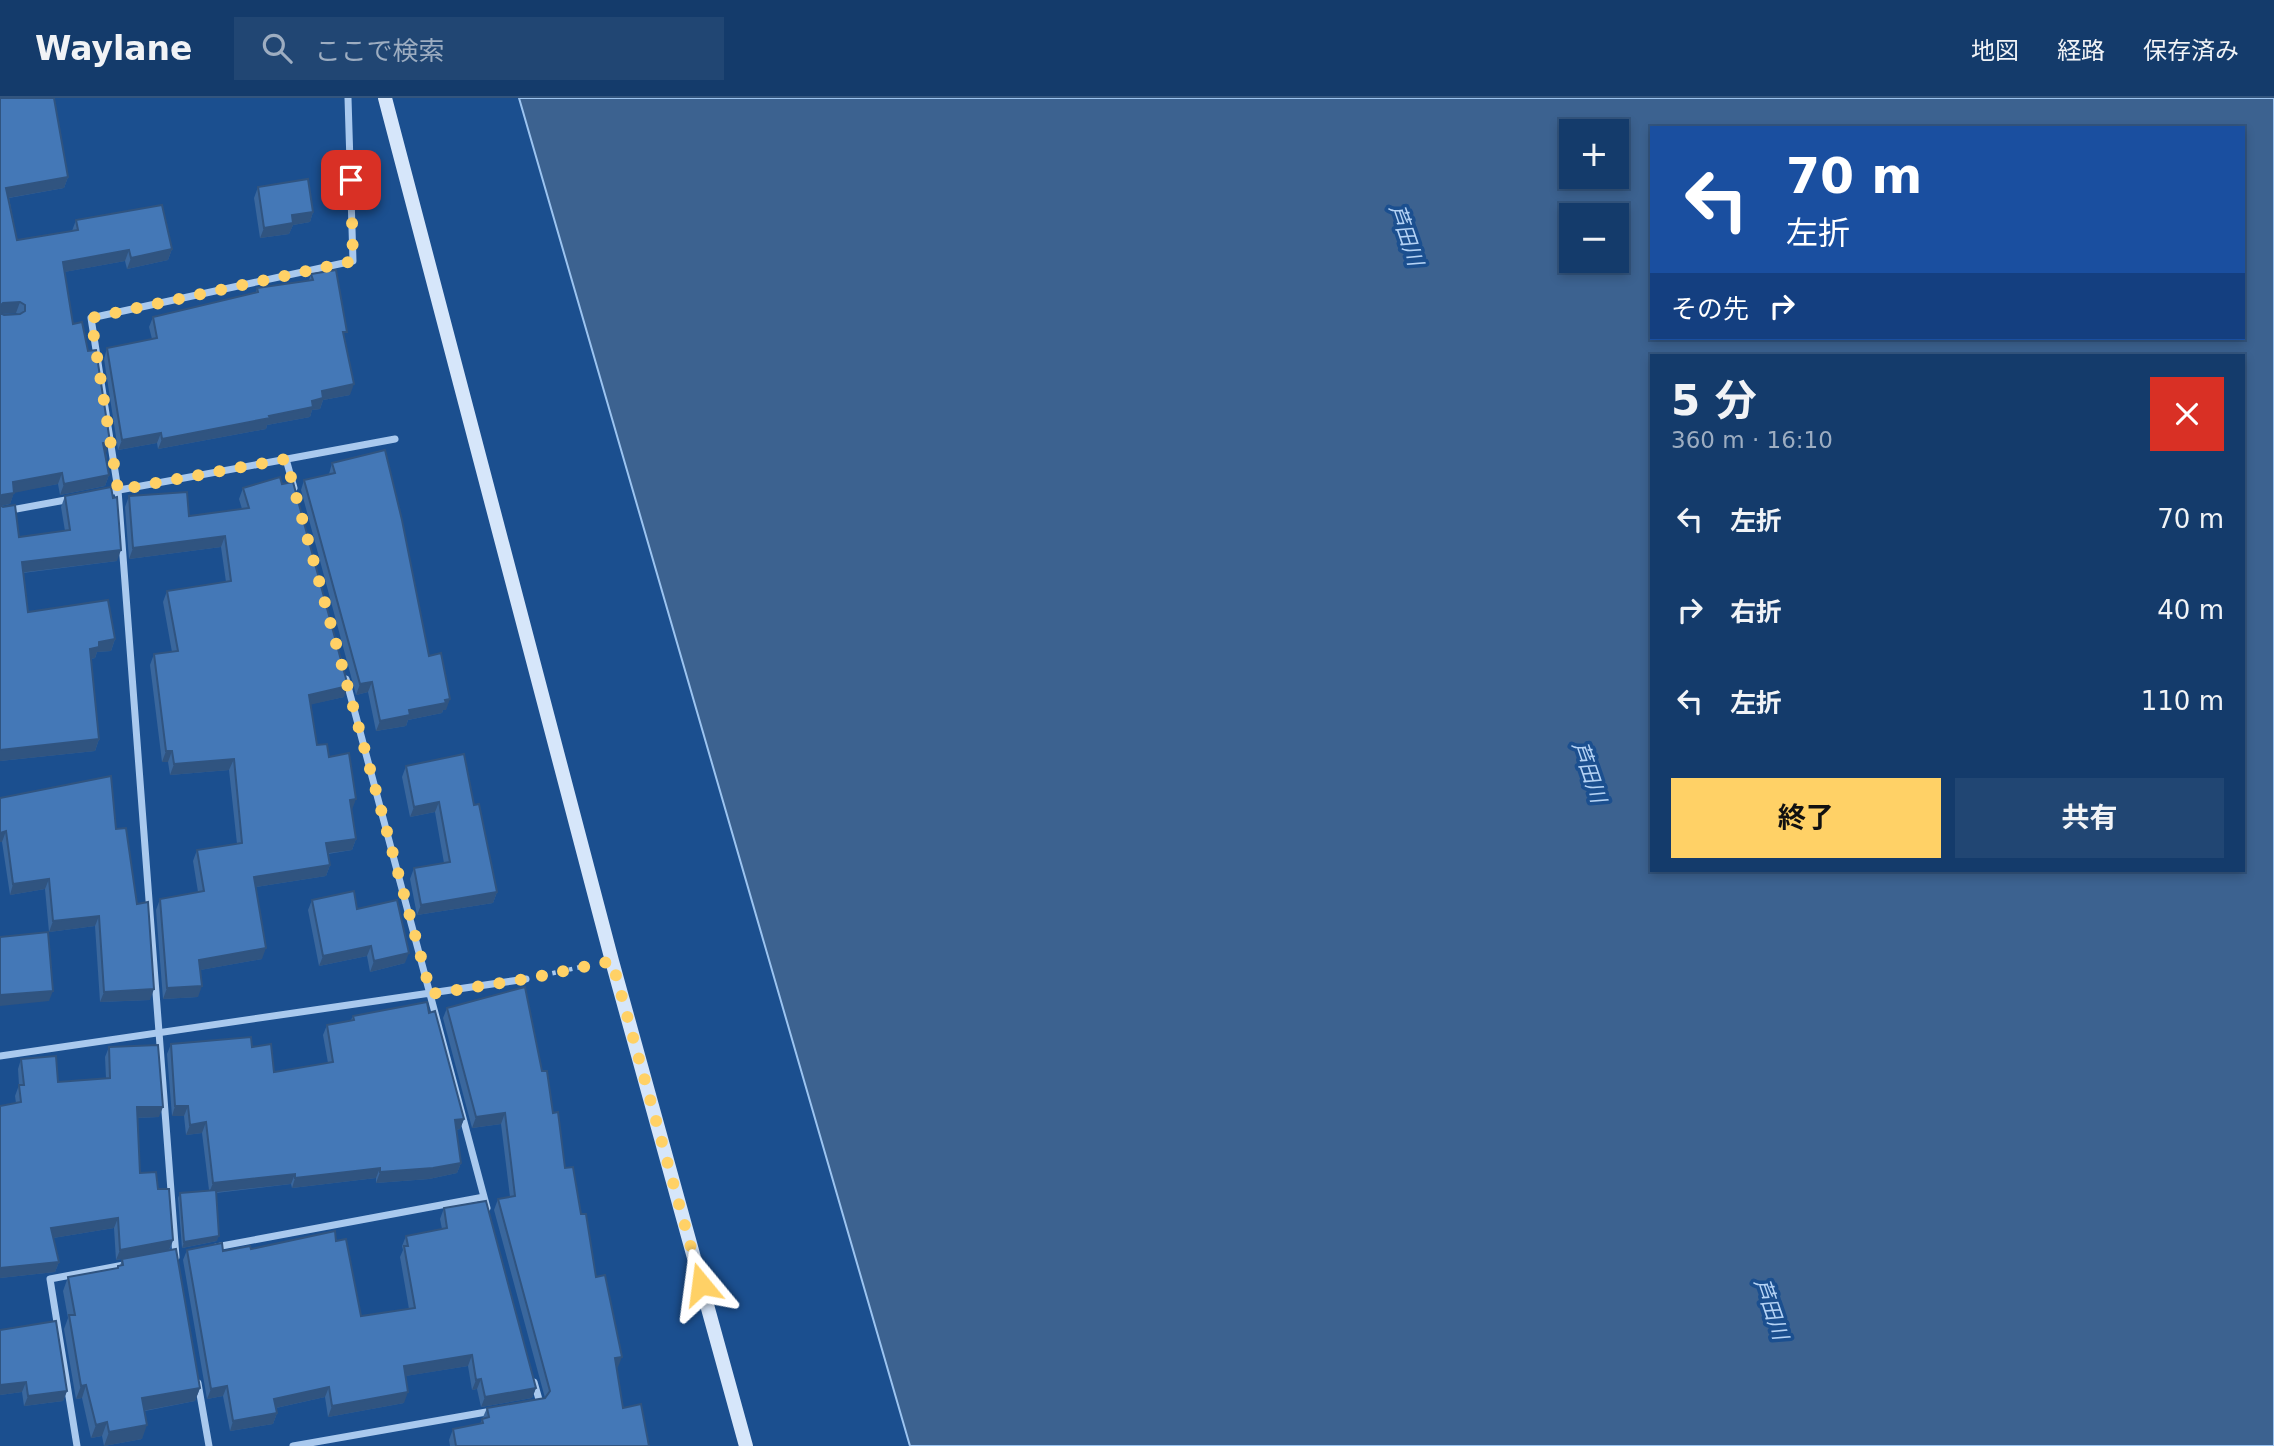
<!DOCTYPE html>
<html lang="ja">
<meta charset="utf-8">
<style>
body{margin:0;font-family:"DejaVu Sans","Noto Sans JP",sans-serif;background:#214673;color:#f1f3f6;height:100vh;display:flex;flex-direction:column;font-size:26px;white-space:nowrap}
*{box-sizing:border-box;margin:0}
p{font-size:23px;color:#9dadc1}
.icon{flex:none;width:38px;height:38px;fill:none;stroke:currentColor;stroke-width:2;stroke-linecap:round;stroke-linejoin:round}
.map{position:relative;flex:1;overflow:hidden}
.drawer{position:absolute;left:1650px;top:256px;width:595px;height:518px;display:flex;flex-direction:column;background:#143b6b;border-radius:0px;box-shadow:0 4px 10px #0003,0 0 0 2px #33557e}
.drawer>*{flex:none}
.guide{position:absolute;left:1650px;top:28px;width:595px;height:214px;border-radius:0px;box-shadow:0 4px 10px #0003,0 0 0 2px #33557e;background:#1a4fa0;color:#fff;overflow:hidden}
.tools{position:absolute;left:1559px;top:21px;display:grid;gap:14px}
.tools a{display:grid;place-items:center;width:70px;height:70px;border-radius:0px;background:#143b6b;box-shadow:0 4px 10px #0003,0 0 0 2px #33557e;font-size:35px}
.pin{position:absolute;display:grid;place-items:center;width:60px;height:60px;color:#fff;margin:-30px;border-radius:14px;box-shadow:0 4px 10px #0006}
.me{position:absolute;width:77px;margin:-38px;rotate:344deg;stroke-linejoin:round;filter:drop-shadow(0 0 5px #0008)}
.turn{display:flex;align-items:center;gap:24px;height:147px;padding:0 21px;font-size:32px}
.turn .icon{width:91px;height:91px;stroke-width:2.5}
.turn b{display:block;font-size:49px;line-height:60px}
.then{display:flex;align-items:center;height:66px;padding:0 21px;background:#0003;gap:14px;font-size:26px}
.round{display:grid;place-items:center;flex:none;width:74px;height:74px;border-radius:0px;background:#214673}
.summary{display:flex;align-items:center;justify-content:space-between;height:119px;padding:0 21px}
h1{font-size:42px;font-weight:700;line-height:52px}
.action{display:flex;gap:14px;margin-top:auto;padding:14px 21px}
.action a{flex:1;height:80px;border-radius:0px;background:#ffd166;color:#111;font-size:28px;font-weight:700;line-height:80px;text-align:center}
.action a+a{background:#214673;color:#f1f3f6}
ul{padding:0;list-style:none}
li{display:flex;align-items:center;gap:21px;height:91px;padding:0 21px}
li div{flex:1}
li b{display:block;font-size:26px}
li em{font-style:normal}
header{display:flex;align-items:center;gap:42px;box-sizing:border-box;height:98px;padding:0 35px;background:#143b6b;border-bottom:2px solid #33557e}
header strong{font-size:33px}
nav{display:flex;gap:38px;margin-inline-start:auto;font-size:24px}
.search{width:490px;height:63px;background:#214673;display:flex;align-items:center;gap:18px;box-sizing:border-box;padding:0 24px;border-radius:0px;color:#9dadc1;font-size:26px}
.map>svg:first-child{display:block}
.water{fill:#3c6290;stroke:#9cc4f0;stroke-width:2;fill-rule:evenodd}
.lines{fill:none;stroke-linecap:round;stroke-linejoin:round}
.path{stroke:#a9c9ee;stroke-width:4.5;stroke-dasharray:3.5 5;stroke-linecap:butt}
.street{stroke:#a9c9ee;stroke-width:7}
.secondary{stroke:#d6e6fa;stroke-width:14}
.wall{fill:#3a679d;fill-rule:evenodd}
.shaded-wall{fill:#305480}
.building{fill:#4478b7;stroke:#305480;stroke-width:2}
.route{stroke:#ffd166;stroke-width:12;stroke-dasharray:0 21.6}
.labels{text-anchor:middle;stroke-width:7;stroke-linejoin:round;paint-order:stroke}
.water-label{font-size:21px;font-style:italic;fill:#b5d3f5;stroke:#1b4f8f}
</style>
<header>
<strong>Waylane</strong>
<div class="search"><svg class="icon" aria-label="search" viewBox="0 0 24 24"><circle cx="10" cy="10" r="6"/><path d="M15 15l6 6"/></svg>ここで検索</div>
<nav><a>地図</a><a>経路</a><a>保存済み</a></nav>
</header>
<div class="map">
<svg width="2274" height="1348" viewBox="0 0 2274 1348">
<rect width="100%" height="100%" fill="#1b4f8f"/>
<path class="water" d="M 519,0 L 2274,0 L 2274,1348 L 910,1348 ZM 1652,30 L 2244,30 L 2244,240 L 1652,240 ZM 1572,33 L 1617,33 L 1617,79 L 1572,79 ZM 1572,117 L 1617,117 L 1617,163 L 1572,163 ZM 1652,257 L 2244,257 L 2244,772 L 1652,772 Z"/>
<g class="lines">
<path class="path" d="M 544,877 L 590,867"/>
<path class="street" d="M 286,361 L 294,390
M 114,393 L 395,341
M 0,414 L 71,401
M 346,581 L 487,1110
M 0,958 L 526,881
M 216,1149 L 484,1099
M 176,1159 L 118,392 L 91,220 L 353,163 L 348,0
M 534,1284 L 540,1305 L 535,1306
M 198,1285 L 209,1348
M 77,1348 L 50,1181 L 129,1166
M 293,1348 L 492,1313"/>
<path class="secondary" d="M 385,0 L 612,863 L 746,1348"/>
</g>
<path class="wall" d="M 0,0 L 68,79 L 64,90 L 9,100 L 17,142 L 72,133 L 76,122 L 172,151 L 168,162 L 127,171 L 125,163 L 64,174 L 73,226 L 106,355 L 109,377 L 105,388 L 60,397 L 58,386 L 14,394 L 10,406 L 1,408 L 19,439 L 65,433 L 61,409 L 65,398 L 117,463 L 23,475 L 28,514 L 115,541 L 111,553 L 97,554 L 95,560 L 91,561 L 99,641 L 95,653 L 0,663 ZM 16,215 L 18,216 L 4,217 L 2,216 Z
M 258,89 L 313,114 L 310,124 L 293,127 L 289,136 L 260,140 L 254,100 Z
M 311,176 L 345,241 L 350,297 L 323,302 L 320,311 L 312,312 L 310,319 L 267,327 L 266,331 L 158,351 L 157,345 L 118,352 L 104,261 L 107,250 L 152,241 L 149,229 L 153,219 L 256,194 L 257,190 L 309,182 Z
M 332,365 L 429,558 L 446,612 L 443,612 L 442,615 L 408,622 L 406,628 L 376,633 L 368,594 L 356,597 L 301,392 L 304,382 L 329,376 Z
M 243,390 L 344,599 L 311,606 L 317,647 L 329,659 L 352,712 L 356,741 L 352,752 L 328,756 L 330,767 L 326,778 L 256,789 L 262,861 L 200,872 L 198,899 L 163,901 L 156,812 L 160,801 L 198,794 L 193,763 L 197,752 L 237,746 L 229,672 L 170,677 L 168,664 L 162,664 L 150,567 L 154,556 L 172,554 L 163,504 L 167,493 L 226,484 L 221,449 L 129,461 L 125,409 L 129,398 L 189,418 L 242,411 L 239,401 Z
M 406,668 L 474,707 L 497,794 L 493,805 L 417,817 L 410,781 L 414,770 L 444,765 L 435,714 L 410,719 L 402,679 Z
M 0,700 L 116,731 L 150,902 L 100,904 L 95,828 L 49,834 L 45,791 L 10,797 L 2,744 L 0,744 Z
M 312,802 L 357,811 L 405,865 L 370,874 L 367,858 L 319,868 L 308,812 Z
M 447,910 L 542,973 L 565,1070 L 581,1116 L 618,1269 L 616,1270 L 623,1310 L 649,1348 L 450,1348 L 449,1342 L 453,1331 L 480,1326 L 487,1310 L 545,1300 L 494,1112 L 498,1101 L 510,1099 L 501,1026 L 472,1030 L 443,920 Z
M 429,915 L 464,1021 L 460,1031 L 456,1032 L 461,1065 L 457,1075 L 429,1081 L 376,1085 L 376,1080 L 292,1090 L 291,1086 L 216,1095 L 217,1143 L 182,1150 L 178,1100 L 180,1095 L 209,1092 L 202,1035 L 186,1037 L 184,1018 L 172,1018 L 167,956 L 171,946 L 252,949 L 274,974 L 328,965 L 323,937 L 327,927 L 351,922 L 353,918 Z
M 109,949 L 159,1019 L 137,1020 L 140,1075 L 158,1091 L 173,1142 L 170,1152 L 200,1290 L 195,1303 L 145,1313 L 142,1341 L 104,1348 L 102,1338 L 91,1340 L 82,1300 L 76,1301 L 64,1231 L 68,1220 L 63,1193 L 68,1179 L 117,1170 L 118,1168 L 120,1168 L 122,1161 L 116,1162 L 114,1130 L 53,1140 L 59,1164 L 55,1174 L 0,1180 L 0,1008 L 16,1005 L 15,998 L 19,987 L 18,971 L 21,961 L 58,984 L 106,980 L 105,959 Z
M 444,1110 L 536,1290 L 532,1300 L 481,1309 L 477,1291 L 472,1292 L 468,1268 L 405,1278 L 404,1305 L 328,1319 L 325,1299 L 276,1310 L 277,1315 L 273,1326 L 230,1333 L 223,1298 L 207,1301 L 183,1162 L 187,1152 L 223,1153 L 336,1143 L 361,1218 L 409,1211 L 400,1159 L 403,1152 L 402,1148 L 406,1138 L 442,1131 L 440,1121 Z
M 0,1232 L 67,1293 L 63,1303 L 24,1308 L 22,1294 L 0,1297 Z"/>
<path class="shaded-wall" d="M 68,79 L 64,90 L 2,101 L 6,90 Z
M 313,114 L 310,124 L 293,127 L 289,136 L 260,140 L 264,130 L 292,117 Z
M 172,151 L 168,162 L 127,171 L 131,160 Z
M 129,152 L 125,163 L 59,175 L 63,164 Z
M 20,204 L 16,215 L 0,216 L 0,208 L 3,205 Z
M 354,286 L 350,297 L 323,302 L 320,311 L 312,312 L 310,319 L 267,327 L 266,331 L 158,351 L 162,341 L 269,318 L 312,303 L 322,293 Z
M 161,335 L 157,345 L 118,352 L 122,342 Z
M 110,344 L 106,355 L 99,356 L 103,345 Z
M 62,375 L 58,386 L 9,396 L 13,384 Z
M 109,377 L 105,388 L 60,397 L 64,386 Z
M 14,395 L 10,406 L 0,408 L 0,400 L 2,397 Z
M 225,438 L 221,449 L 129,461 L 133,450 Z
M 121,452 L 117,463 L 18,475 L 22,464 Z
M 115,541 L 111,553 L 97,554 L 95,560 L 86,562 L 90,551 L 99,544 Z
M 372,584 L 368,594 L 356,597 L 360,586 Z
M 348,588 L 344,599 L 305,608 L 309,597 Z
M 450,601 L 446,612 L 443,612 L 442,615 L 408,622 L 406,628 L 376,633 L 380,623 L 409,612 Z
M 99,641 L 95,653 L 0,663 L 0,652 Z
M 166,653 L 172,653 L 168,664 L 162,664 Z
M 234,661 L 229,672 L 170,677 L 174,666 Z
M 356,701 L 352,712 L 346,713 L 350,702 Z
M 439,704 L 435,714 L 410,719 L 414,709 Z
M 6,733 L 2,744 L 0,744 L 0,735 Z
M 356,741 L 352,752 L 322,756 L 326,745 Z
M 330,767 L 326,778 L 250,790 L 254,779 Z
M 49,781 L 45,791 L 10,797 L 13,786 Z
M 497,794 L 493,805 L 417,817 L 421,807 Z
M 99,818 L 95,828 L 49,834 L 53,823 Z
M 371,848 L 367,858 L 319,868 L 323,858 Z
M 266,850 L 262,861 L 195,873 L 199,862 Z
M 409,855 L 405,865 L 370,874 L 374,863 Z
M 202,888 L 198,899 L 163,901 L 167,890 Z
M 154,891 L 150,902 L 100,904 L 104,894 Z
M 53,893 L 49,903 L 0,908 L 0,897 Z
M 175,1008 L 188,1008 L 184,1018 L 172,1018 Z
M 137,1009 L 163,1009 L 159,1019 L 133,1020 Z
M 505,1015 L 501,1026 L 472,1030 L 476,1019 Z
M 464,1021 L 460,1031 L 451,1033 L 455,1022 Z
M 206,1024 L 202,1035 L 186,1037 L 190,1027 Z
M 461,1065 L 457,1075 L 429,1081 L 376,1085 L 380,1074 Z
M 380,1070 L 376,1080 L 292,1090 L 295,1080 Z
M 295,1076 L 291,1086 L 209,1095 L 213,1085 Z
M 118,1120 L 114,1130 L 47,1141 L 51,1130 Z
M 219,1138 L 217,1143 L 182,1150 L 184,1144 Z
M 173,1142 L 169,1152 L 116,1162 L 120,1152 Z
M 59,1164 L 55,1174 L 0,1180 L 0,1170 Z
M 472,1257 L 468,1268 L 400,1279 L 404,1268 Z
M 622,1259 L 618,1269 L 611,1271 L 615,1260 Z
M 481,1281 L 477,1291 L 472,1292 L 476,1282 Z
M 26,1284 L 22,1294 L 0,1297 L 0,1287 Z
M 86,1287 L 82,1300 L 76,1301 L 81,1288 Z
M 227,1288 L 223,1298 L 207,1301 L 211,1291 Z
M 329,1289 L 325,1299 L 271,1311 L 274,1301 Z
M 200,1290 L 195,1303 L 137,1314 L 142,1300 Z
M 536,1290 L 532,1300 L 481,1309 L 485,1299 Z
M 67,1293 L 63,1303 L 24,1308 L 28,1298 Z
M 408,1294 L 404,1305 L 328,1319 L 332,1308 Z
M 277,1315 L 273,1326 L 230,1333 L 233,1323 Z
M 107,1324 L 102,1338 L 91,1340 L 96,1327 Z
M 147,1327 L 142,1341 L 104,1348 L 109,1334 Z"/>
<path class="building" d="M 0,0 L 54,0 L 68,79 L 6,90 L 17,142 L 78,132 L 76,122 L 162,107 L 172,151 L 131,160 L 129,152 L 63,164 L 73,226 L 82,224 L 88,253 L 96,252 L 110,344 L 103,345 L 109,377 L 64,386 L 62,375 L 13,384 L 14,395 L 2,397 L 0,400 L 0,215 L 4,217 L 20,216 L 25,213 L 25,207 L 20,204 L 3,205 L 0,208 Z
M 308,81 L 313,114 L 292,117 L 293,125 L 264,130 L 258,89 Z
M 336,172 L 347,234 L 343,234 L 354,286 L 322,293 L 323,300 L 312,303 L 313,309 L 269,318 L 270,320 L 162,341 L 161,335 L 122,342 L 107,250 L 157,240 L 153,219 L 258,194 L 257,190 L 313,182 L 311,176 Z
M 385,352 L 402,422 L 429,558 L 441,555 L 450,601 L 445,602 L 446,605 L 409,612 L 410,617 L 380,623 L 372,584 L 360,586 L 304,382 L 335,375 L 332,365 Z
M 280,379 L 282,386 L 293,384 L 348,588 L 309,597 L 317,647 L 327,646 L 329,659 L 349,655 L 356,701 L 350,702 L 356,741 L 326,745 L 330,767 L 254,779 L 266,850 L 199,862 L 202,888 L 167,890 L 160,801 L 204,793 L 197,752 L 242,745 L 234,661 L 174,666 L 172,653 L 166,653 L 154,556 L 178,553 L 167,493 L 231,483 L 225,438 L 133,450 L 129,398 L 187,394 L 189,418 L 249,410 L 243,390 Z
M 111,389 L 113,400 L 117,399 L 121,452 L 22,464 L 28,514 L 108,502 L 115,541 L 99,544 L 99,549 L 90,551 L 99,641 L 0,652 L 0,407 L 3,409 L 15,407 L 19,439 L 70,432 L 65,398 Z
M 464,656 L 474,707 L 479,706 L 497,794 L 421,807 L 414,770 L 450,764 L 439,704 L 414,709 L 406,668 Z
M 111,678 L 116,731 L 126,730 L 137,806 L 148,804 L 154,891 L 104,894 L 99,818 L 53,823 L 49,781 L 13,786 L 6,733 L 0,735 L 0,700 Z
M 354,793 L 357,811 L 397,802 L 409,855 L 374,863 L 371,848 L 323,858 L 312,802 Z
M 48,834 L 53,893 L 0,897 L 0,839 Z
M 525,889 L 542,973 L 547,973 L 553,1015 L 558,1014 L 565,1070 L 573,1069 L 581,1116 L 586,1116 L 596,1179 L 605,1177 L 622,1259 L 615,1260 L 623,1310 L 641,1306 L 649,1348 L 456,1348 L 453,1331 L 483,1325 L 482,1321 L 489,1319 L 487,1310 L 545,1300 L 550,1293 L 498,1101 L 515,1098 L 505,1015 L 476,1019 L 447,910 Z
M 427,904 L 429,915 L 435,913 L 464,1021 L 455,1022 L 461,1065 L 433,1070 L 380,1074 L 380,1070 L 295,1080 L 295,1076 L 213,1085 L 206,1024 L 190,1027 L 188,1008 L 175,1008 L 171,946 L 251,939 L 252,949 L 271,946 L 274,974 L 333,964 L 327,927 L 354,922 L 353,918 Z
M 158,947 L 163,1009 L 137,1009 L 140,1075 L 156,1074 L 158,1091 L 169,1091 L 173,1142 L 120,1152 L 118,1120 L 51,1130 L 59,1164 L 0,1170 L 0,1008 L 21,1004 L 19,987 L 24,987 L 21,961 L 56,958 L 58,984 L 110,980 L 109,949 Z
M 216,1092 L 219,1138 L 184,1144 L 180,1095 Z
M 486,1103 L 536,1290 L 485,1299 L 481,1281 L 476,1282 L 472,1257 L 404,1268 L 408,1294 L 332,1308 L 329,1289 L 274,1301 L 277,1315 L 233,1323 L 227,1288 L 211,1291 L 187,1152 L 222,1145 L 223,1153 L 250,1148 L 251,1151 L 335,1133 L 336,1143 L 346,1141 L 361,1218 L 415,1210 L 404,1148 L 408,1148 L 406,1138 L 447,1130 L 444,1110 Z
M 176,1151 L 200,1290 L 142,1300 L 147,1327 L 109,1334 L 107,1324 L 96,1327 L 86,1287 L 81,1288 L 69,1217 L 75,1217 L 68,1179 L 118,1170 L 118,1168 L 123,1167 L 122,1161 Z
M 56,1223 L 67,1293 L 28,1298 L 26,1284 L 0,1287 L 0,1232 Z"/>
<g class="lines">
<path class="route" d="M 351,82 L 353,163 L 91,220 L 118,392 L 286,361 L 431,896 L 526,881 L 612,863 L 701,1186"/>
</g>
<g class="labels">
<g class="water-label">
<text transform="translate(1406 137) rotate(71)" y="7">芦田川</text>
<text transform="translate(1589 674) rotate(71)" y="7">芦田川</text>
<text transform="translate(1771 1211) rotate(71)" y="7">芦田川</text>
</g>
</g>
</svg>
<div class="tools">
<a>+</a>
<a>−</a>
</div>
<div class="pin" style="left:351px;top:82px;background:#d93025"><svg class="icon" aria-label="arrive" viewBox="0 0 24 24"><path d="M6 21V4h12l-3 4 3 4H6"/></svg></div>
<svg class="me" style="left:701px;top:1186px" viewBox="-20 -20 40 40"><path d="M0-17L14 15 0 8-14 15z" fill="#ffd166" stroke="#fff" stroke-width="4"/></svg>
<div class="guide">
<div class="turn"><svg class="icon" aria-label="left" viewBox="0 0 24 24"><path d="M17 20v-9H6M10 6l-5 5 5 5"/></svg><div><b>70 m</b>左折</div></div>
<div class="then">その先<svg class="icon" aria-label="right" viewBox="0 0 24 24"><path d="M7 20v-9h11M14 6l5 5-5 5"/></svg></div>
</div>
<section class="drawer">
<div class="summary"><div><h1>5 分</h1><p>360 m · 16:10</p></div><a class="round" style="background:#d93025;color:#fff"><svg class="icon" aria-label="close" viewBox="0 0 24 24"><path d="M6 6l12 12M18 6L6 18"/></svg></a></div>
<ul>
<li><svg class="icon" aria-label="left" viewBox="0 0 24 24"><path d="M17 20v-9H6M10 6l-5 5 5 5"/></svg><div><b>左折</b></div><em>70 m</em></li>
<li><svg class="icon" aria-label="right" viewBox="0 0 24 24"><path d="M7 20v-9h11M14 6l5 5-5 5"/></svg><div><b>右折</b></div><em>40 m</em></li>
<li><svg class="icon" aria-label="left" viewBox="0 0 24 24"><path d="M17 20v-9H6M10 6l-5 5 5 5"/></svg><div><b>左折</b></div><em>110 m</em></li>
</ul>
<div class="action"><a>終了</a><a>共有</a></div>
</section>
</div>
